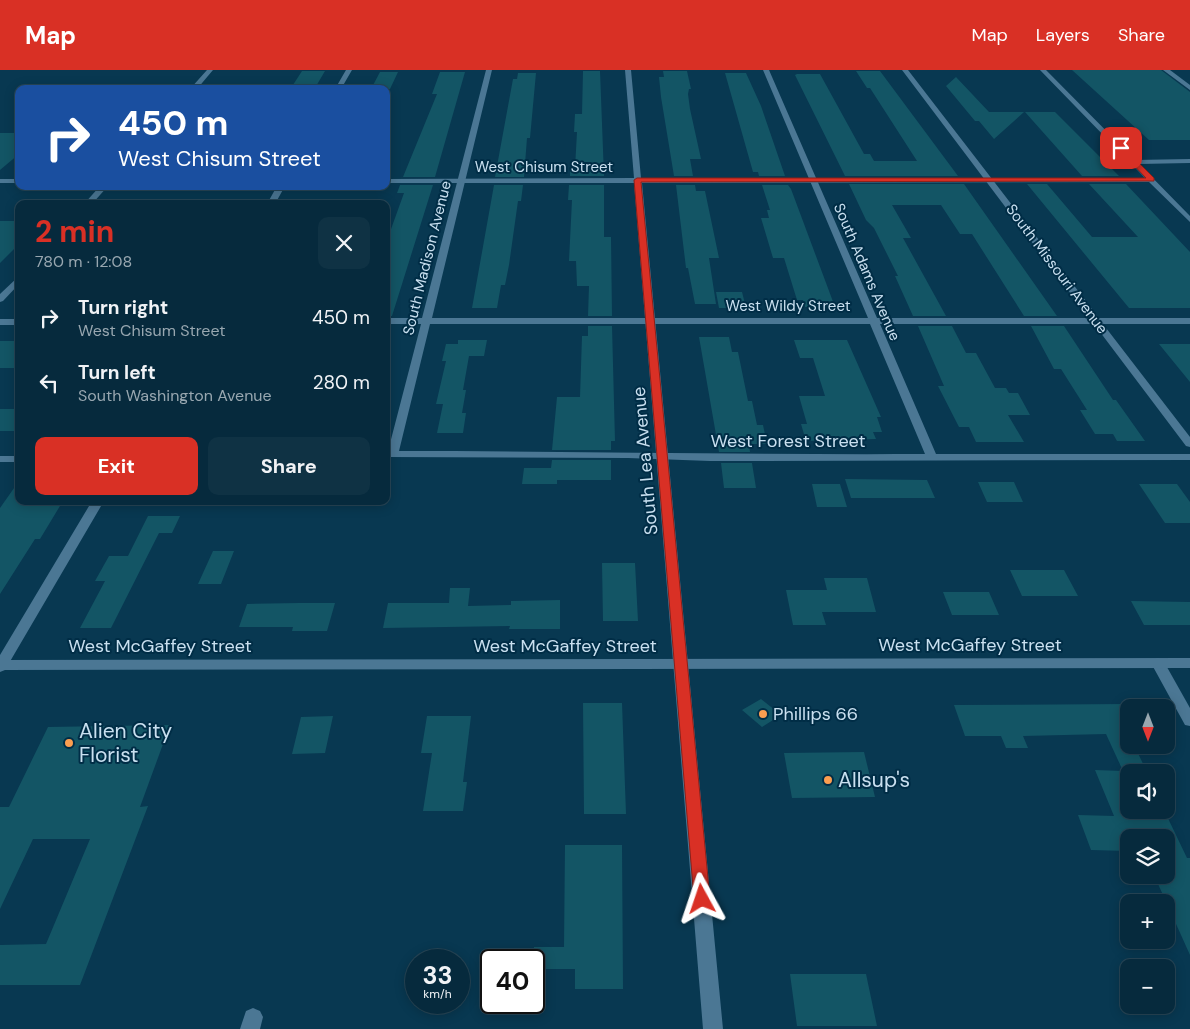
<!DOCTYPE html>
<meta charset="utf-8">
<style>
body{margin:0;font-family:"DM Sans",sans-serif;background:#0f3244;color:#f1f3f6;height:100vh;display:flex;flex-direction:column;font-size:19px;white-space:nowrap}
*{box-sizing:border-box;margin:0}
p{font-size:16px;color:#98a7b0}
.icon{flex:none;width:28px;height:28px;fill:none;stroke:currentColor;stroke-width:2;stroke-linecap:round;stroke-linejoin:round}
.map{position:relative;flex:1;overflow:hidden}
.drawer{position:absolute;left:15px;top:130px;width:375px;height:305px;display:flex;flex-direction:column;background:#062a3d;border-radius:10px;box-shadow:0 2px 12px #0003,0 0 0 1px #274657}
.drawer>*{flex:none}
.banner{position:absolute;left:15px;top:15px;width:375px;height:105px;border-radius:10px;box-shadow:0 2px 12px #0003,0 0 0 1px #274657;background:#1a4fa0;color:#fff;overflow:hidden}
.needle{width:32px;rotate:180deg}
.buttons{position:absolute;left:1120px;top:629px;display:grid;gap:10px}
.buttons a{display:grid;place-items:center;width:55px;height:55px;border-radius:10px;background:#062a3d;box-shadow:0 2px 12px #0003,0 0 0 1px #274657;font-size:25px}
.speed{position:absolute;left:405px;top:879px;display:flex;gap:10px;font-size:25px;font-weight:700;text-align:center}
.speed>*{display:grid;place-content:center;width:65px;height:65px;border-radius:50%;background:#062a3d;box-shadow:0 2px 12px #0003,0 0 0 1px #274657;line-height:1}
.speed small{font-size:12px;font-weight:400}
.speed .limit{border:2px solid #111;border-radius:8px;background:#fff;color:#111}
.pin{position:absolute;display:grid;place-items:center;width:42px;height:42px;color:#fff;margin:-21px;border-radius:10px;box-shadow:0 2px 8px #0006}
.me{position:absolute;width:55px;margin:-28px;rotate:355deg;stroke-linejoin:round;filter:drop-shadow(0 0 4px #0008)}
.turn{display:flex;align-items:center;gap:18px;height:105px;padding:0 20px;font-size:22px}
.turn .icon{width:65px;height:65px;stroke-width:2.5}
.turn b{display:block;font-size:35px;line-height:42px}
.round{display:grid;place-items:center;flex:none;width:52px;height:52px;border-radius:10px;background:#0f3244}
.summary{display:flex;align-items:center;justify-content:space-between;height:85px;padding:0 20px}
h1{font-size:30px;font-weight:700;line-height:38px;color:#d93025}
.cta{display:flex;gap:10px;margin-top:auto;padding:10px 20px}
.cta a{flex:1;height:58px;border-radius:10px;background:#d93025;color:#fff;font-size:20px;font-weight:700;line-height:58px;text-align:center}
.cta a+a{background:#0f3244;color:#f1f3f6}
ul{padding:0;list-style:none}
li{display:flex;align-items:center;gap:15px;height:65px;padding:0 20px}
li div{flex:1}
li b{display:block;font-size:19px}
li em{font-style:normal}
header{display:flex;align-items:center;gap:30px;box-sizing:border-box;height:70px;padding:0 25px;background:#d93025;color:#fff}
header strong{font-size:24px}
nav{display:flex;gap:28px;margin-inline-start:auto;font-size:18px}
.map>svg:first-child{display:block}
.building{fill:#135565}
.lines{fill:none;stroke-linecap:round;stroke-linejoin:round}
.minor{fill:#4b7794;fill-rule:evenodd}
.tertiary{fill:#4b7794;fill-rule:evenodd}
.secondary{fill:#4b7794;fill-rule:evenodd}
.route{fill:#d93025;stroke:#8d1f18}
.poi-dot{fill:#fb9e50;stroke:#002d46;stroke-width:2}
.labels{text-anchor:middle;stroke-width:4;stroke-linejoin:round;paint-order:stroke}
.far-street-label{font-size:15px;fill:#c9e0f0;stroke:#002d46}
.street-label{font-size:18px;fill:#c9e0f0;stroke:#002d46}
.poi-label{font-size:18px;fill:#c9e0f0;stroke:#002d46;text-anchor:start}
.near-poi-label{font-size:21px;fill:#c9e0f0;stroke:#002d46;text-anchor:start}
</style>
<header>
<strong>Map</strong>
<nav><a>Map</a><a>Layers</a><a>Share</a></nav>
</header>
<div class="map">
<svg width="1190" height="959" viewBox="0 0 1190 959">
<rect width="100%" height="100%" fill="#083851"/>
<path class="building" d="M 1072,0 L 1161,0 L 1190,22 L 1190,70 L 1149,70 Z
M 302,1 L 325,1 L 315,18 L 291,18 Z
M 583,1 L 600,1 L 604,106 L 570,106 L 570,98 L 575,98 L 577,62 L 574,62 L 575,44 L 582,44 Z
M 663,1 L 687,1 L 691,19 L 689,19 L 688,24 L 690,39 L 701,89 L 690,89 L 693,106 L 674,106 L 661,27 L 659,7 L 664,7 Z
M 856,1 L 880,1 L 958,106 L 845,106 L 795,5 L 797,4 L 820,4 L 864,84 L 870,84 L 874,91 L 917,91 L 870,18 L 867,18 Z
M 380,2 L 398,2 L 390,19 L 371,19 Z
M 440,2 L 465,2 L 435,107 L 403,107 L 437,24 L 432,24 Z
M 518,3 L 536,3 L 530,68 L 527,68 L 524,107 L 495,107 L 513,9 L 517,9 Z
M 725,3 L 746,3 L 761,36 L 785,106 L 759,106 L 758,102 L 753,102 Z
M 956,7 L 989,42 L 1024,42 L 994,69 L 979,51 L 975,51 L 946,16 Z
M 1025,42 L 1055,42 L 1119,106 L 1082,106 Z
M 0,63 L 19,63 L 19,84 L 0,100 Z
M 849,114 L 964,114 L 1057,246 L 1024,246 L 972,164 L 960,164 L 941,135 L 892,135 L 911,168 L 903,168 L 946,246 L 913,246 L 895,206 L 898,206 L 874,158 L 866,150 Z
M 1027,114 L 1047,114 L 1092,167 L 1138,167 L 1089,114 L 1126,114 L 1190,182 L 1190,238 L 1129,238 Z
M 400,115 L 433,115 L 392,246 L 386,246 L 386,173 L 404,123 L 397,123 Z
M 494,115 L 523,115 L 521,131 L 518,131 L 509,195 L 505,215 L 501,215 L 497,238 L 472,238 Z
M 569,115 L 604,115 L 604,167 L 611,167 L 612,246 L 588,246 L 589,216 L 577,216 L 576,191 L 569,191 L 572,130 L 568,130 Z
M 676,115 L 695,115 L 696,121 L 705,121 L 719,188 L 709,188 L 716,234 L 695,234 L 688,198 L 686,198 Z
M 762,115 L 788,115 L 791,119 L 835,237 L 805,237 L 803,230 L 797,230 L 784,188 L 773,188 L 761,148 L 769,148 L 767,140 L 770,140 Z
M 0,151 L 19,151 L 19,174 L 0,193 Z
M 716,222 L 742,222 L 746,238 L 719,238 Z
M 588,256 L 612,256 L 615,371 L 611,371 L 611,380 L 552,380 L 557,327 L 580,327 L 582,266 L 588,266 Z
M 918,256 L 952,256 L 966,283 L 976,283 L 995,318 L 1006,318 L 1009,323 L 1018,323 L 1030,345 L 1008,345 L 1024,372 L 976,372 L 969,357 L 959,357 L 938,316 L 944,316 Z
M 1031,256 L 1064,256 L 1113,330 L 1116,330 L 1145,371 L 1117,371 L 1113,364 L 1095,364 L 1080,340 L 1087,340 L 1061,299 L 1054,299 Z
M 699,267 L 729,267 L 732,282 L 738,282 L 748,331 L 752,331 L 757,355 L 763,355 L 767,374 L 749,374 L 750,382 L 719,382 Z
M 458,270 L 487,270 L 484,286 L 469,286 L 463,320 L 466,320 L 462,343 L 466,343 L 463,363 L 437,363 L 443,334 L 436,334 L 446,291 L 442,291 L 446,274 L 458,274 Z
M 794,270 L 847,270 L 881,347 L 877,347 L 882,362 L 873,362 L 876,369 L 806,371 L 801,354 L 807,354 L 799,326 L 825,326 L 813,288 L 800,288 Z
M 0,271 L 19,271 L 19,298 L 0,298 Z
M 1159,274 L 1190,274 L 1190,312 Z
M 0,339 L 19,339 L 19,355 L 14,361 L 0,361 Z
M 552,390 L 611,390 L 611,410 L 557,410 L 557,414 L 522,414 L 524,398 L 551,398 Z
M 721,393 L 752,393 L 756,418 L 724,418 Z
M 845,409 L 927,410 L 935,428 L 851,428 Z
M 19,411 L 19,431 L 63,431 L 40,469 L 35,469 L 0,524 L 0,438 Z
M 978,412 L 1014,412 L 1023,432 L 987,432 Z
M 812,414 L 840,414 L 847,437 L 817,437 Z
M 1139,414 L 1177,414 L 1190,432 L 1190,453 L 1165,453 Z
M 148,446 L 180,446 L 172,463 L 159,463 L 111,558 L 80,558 L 105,511 L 95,511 L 109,486 L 128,486 Z
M 213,481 L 234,481 L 221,514 L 198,514 Z
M 602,493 L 635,493 L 638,551 L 603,551 Z
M 1010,500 L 1064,500 L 1078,526 L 1022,526 Z
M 824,508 L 867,508 L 876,542 L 822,542 L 826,555 L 793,555 L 786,520 L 827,520 Z
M 450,518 L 470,518 L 468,536 L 511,535 L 511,531 L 560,530 L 560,559 L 509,559 L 510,556 L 383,558 L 388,533 L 449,533 Z
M 943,522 L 989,522 L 999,545 L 952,545 Z
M 1131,531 L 1190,532 L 1190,555 L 1144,555 Z
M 300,533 L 335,533 L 327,561 L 292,561 L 293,557 L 239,557 L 247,534 Z
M 761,629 L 781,645 L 762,657 L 742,640 Z
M 583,633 L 622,633 L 626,744 L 584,744 Z
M 1129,634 L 1129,675 L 1134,675 L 1147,702 L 1129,702 L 1129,740 L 1164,740 L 1187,788 L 1190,788 L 1190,885 L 1154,805 L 1166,805 L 1166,768 L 1129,768 L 1128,781 L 1091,780 L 1078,745 L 1114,746 L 1095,700 L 1123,701 L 1106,664 L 1023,666 L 1028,678 L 1006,678 L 1001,666 L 965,666 L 954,635 Z
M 333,646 L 325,683 L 292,684 L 301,647 Z
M 427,646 L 471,646 L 463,712 L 467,712 L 463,741 L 423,741 L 432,683 L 421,683 Z
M 170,655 L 140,737 L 148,736 L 80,915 L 0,915 L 0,875 L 46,874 L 90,769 L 33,769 L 0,839 L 0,737 L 9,737 L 48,657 Z
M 864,682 L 875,727 L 792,728 L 784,683 Z
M 565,775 L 622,775 L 623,919 L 575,919 L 575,899 L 534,899 L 534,877 L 564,877 Z
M 790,904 L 866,904 L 877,956 L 797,956 Z"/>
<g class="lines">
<path class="minor" d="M 207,0 L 213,0 L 197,19 L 190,19 Z
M 346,0 L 352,0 L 341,19 L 335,19 Z
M 486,0 L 492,0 L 432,248 L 868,248 L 763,0 L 769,0 L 877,248 L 1089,248 L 902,0 L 908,0 L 1099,248 L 1190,248 L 1190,254 L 1103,254 L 1190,367 L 1190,377 L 1186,376 L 1094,254 L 880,254 L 936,384 L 1190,384 L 1190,390 L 710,391 L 628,388 L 386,387 L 386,381 L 388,381 L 421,254 L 386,254 L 386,248 L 422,248 ZM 430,254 L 870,254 L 925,384 C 750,385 575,381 399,381 Z
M 1163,0 L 1170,0 L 1190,15 L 1190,20 Z
M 100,116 L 108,116 L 92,134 L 84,134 Z
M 277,116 L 285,116 L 275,134 L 267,134 Z
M 19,206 L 19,214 L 3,231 L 0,232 L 0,224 Z
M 0,249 L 19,249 L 19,255 L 0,255 Z
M 0,386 L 19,386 L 19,392 L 0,392 Z
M 92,431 L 104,431 L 5,600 L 0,602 L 0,585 Z
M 1158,588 L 1163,590 L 1190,638 L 1190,656 L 1185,655 L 1151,593 L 1153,590 Z
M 253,938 L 260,941 L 263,947 L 260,959 L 240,959 L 246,941 Z"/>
<path class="tertiary" d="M 625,0 L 631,0 L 641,108 L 1145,108 L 1040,0 L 1046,0 L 1135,90 L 1190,89 L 1190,93 L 1139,94 L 1190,146 L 1190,152 L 1149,112 L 642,113 L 723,959 L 703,959 L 634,113 L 386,113 L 386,109 L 634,108 Z
M 0,109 L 19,109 L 19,113 L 0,113 Z"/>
<path class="secondary" d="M 1190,588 L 1190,598 L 0,600 L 0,590 Z"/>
</g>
<path class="route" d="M 1119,77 L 1123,77 L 1154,108 L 1154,111 L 641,112 L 710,829 L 707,834 L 702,836 L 696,834 L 694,829 L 634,110 L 637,108 L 1146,108 L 1119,80 Z"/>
<g class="poi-dot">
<circle cx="763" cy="644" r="5"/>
<circle cx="69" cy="673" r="5"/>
<circle cx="828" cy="710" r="5"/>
</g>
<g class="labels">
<g class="far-street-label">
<text x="544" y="102">West Chisum Street</text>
<text transform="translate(427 188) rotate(-76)" y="5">South Madison Avenue</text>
<text transform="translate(1057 199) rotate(53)" y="5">South Missouri Avenue</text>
<text transform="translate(867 202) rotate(67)" y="5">South Adams Avenue</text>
<text x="788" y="241">West Wildy Street</text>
</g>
<g class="street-label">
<text x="788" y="377">West Forest Street</text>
<text transform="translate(645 391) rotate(-95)" y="6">South Lea Avenue</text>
<text x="970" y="581">West McGaffey Street</text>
<text x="160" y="582">West McGaffey Street</text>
<text x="565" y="582">West McGaffey Street</text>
</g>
<g class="poi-label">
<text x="773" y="650">Phillips 66</text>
</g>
<g class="near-poi-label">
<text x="79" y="668">Alien City<tspan x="79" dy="24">Florist</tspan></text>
<text x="838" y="717">Allsup's</text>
</g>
</g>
</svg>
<div class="buttons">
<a><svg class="needle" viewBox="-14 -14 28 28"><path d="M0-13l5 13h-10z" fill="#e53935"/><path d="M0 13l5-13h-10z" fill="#98a7b0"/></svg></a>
<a><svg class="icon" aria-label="sound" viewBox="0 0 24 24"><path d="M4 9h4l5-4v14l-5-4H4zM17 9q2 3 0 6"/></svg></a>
<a><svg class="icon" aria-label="layers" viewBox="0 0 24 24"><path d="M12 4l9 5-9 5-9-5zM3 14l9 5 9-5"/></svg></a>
<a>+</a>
<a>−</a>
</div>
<div class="speed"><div>33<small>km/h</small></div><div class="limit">40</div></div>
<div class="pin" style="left:1121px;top:78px;background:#d93025"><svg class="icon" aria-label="arrive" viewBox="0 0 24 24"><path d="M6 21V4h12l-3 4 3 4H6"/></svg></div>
<svg class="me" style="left:702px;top:829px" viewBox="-20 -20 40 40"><path d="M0-17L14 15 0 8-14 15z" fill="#d93025" stroke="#fff" stroke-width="4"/></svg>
<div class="banner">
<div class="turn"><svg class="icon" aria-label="right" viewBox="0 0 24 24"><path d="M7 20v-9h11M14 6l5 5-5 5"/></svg><div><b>450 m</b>West Chisum Street</div></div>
</div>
<section class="drawer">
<div class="summary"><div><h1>2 min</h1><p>780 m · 12:08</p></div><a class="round"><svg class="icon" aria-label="close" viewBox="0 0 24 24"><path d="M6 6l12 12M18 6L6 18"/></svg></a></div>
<ul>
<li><svg class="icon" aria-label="right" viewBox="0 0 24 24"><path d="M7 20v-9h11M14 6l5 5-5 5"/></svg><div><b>Turn right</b><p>West Chisum Street</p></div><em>450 m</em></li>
<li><svg class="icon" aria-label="left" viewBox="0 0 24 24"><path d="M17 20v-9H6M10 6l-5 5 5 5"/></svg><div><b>Turn left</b><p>South Washington Avenue</p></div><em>280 m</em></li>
</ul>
<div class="cta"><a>Exit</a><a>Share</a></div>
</section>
</div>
